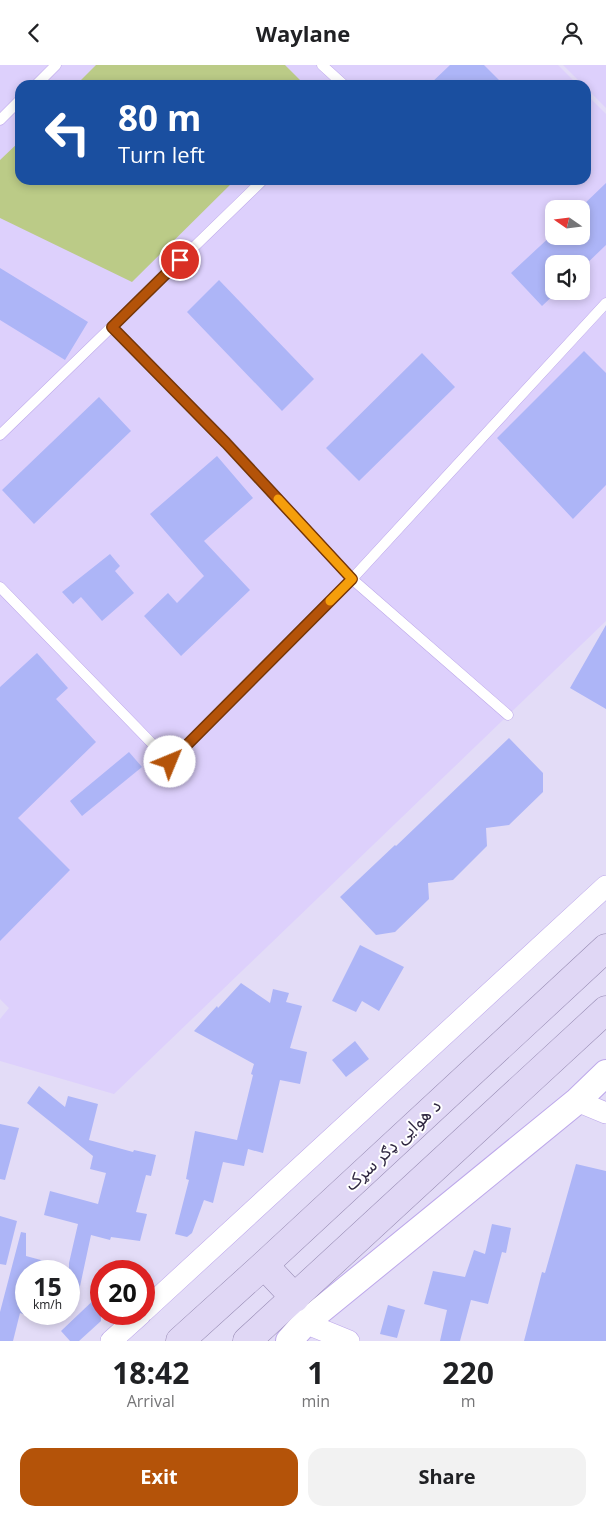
<!DOCTYPE html>
<meta charset="utf-8">
<style>
body{margin:0;font-family:"Open Sans","Noto Sans Arabic",sans-serif;background:#f2f2f2;color:#202124;height:100vh;display:flex;flex-direction:column;font-size:19px;white-space:nowrap}
*{box-sizing:border-box;margin:0}
p{font-size:16px;color:#757577}
.icon{flex:none;width:28px;height:28px;fill:none;stroke:currentColor;stroke-width:2;stroke-linecap:round;stroke-linejoin:round}
.map{position:relative;height:1276px;overflow:hidden}
.drawer{display:flex;flex-direction:column;background:#fff;flex:1}
.drawer>*{flex:none}
.guide{position:absolute;left:15px;top:15px;width:576px;height:105px;border-radius:15px;box-shadow:0 2px 8px #0003;background:#1a4fa0;color:#fff;overflow:hidden}
.needle{width:32px;rotate:284deg}
.buttons{position:absolute;left:545px;top:135px;display:grid;gap:10px}
.buttons a{display:grid;place-items:center;width:45px;height:45px;border-radius:10px;background:#fff;box-shadow:0 2px 8px #0003;font-size:25px}
.speed{position:absolute;left:15px;top:1195px;display:flex;gap:10px;font-size:25px;font-weight:700;text-align:center}
.speed>*{display:grid;place-content:center;width:65px;height:65px;border-radius:50%;background:#fff;box-shadow:0 2px 8px #0003;line-height:1}
.speed small{font-size:12px;font-weight:400}
.speed .limit{border:8px solid #d22;background:#fff;color:#111}
.pin{position:absolute;display:grid;place-items:center;width:42px;height:42px;color:#fff;margin:-21px;border:2px solid #fff;border-radius:50%;box-shadow:0 1px 5px #0007}
.me{position:absolute;width:55px;margin:-28px;rotate:45deg;stroke-linejoin:round;filter:drop-shadow(0 0 4px #0008)}
.turn{display:flex;align-items:center;gap:18px;height:105px;padding:0 20px;font-size:22px}
.turn .icon{width:65px;height:65px;stroke-width:2.5}
.turn b{display:block;font-size:35px;line-height:42px}
.eta{display:flex;justify-content:space-evenly;align-items:center;height:85px;text-align:center}
.eta b{font-size:30px;font-weight:700;line-height:35px}
.button{display:flex;gap:10px;margin-top:auto;padding:10px 20px}
.button a{flex:1;height:58px;border-radius:15px;background:#b45309;color:#fff;font-size:20px;font-weight:700;line-height:58px;text-align:center}
.button a+a{background:#f2f2f2;color:#202124}
header{display:flex;justify-content:space-between;align-items:center;height:65px;padding:0 20px;background:#fff;font-size:22px;font-weight:700}
.map>svg:first-child{display:block}
.built{fill:#ddd0fc;fill-rule:evenodd}
.green{fill:#bbcb87}
.building{fill:#adb5f7}
.lines{fill:none;stroke-linecap:round;stroke-linejoin:round}
.service-casing{stroke:#bda8ea;stroke-width:11}
.minor-casing{stroke:#bda8ea;stroke-width:22}
.tertiary-casing{stroke:#bda8ea;stroke-width:28}
.primary-casing{stroke:#9589b2;stroke-width:29}
.service{stroke:#fff;stroke-width:10}
.minor{stroke:#fff;stroke-width:21}
.tertiary{stroke:#fff;stroke-width:26}
.primary{stroke:#e0d7f5;stroke-width:28}
.route-casing{stroke:#753606;stroke-width:12}
.route{stroke:#b45309;stroke-width:9}
.slow{stroke:#f59e0b;stroke-width:9}
.labels{text-anchor:middle;stroke-width:4;stroke-linejoin:round;paint-order:stroke}
.street-label{font-size:18px;fill:#302841;stroke:#fff}
</style>
<header><svg class="icon" aria-label="back" viewBox="0 0 24 24"><path d="M15 5l-7 7 7 7"/></svg>Waylane<svg class="icon" aria-label="person" viewBox="0 0 24 24"><circle cx="12" cy="8" r="4"/><path d="M4 21q1-7 8-7t8 7"/></svg></header>
<div class="map">
<svg width="606" height="1276" viewBox="0 0 606 1276">
<rect width="100%" height="100%" fill="#e3dcf7"/>
<path class="built" d="M 0,0 L 558,0 L 578,20 L 20,20 L 20,115 L 586,115 L 586,29 L 606,49 L 606,556 L 114,1029 L 0,996 L 0,954 L 9,943 L 0,934 ZM 554,144 L 581,144 L 581,171 L 554,171 ZM 554,199 L 581,199 L 581,226 L 554,226 Z
M 563,0 L 606,0 L 606,43 L 586,23 L 586,20 L 583,20 Z"/>
<path class="green" d="M 96,0 L 285,0 L 305,20 L 76,20 Z
M 20,76 L 20,115 L 235,115 L 132,217 L 0,153 L 0,95 Z"/>
<path class="building" d="M 450,0 L 484,0 L 504,20 L 429,20 Z
M 606,118 L 606,180 L 581,204 L 581,199 L 554,199 L 554,226 L 558,226 L 542,241 L 511,208 L 554,168 L 554,171 L 581,171 L 581,144 L 579,144 Z
M 0,203 L 88,257 L 65,295 L 0,255 Z
M 219,215 L 314,314 L 282,346 L 187,247 Z
M 584,286 L 606,308 L 606,420 L 573,454 L 497,373 Z
M 422,288 L 455,322 L 359,416 L 326,383 Z
M 99,332 L 131,366 L 34,459 L 2,425 Z
M 217,391 L 253,433 L 204,476 L 250,525 L 181,591 L 144,551 L 168,528 L 177,538 L 204,511 L 150,449 Z
M 110,489 L 120,501 L 115,506 L 134,528 L 102,556 L 81,532 L 73,539 L 62,527 Z
M 606,560 L 606,644 L 570,623 Z
M 37,588 L 68,623 L 56,634 L 96,677 L 18,753 L 70,805 L 0,876 L 0,622 Z
M 509,673 L 543,708 L 543,727 L 509,760 L 486,763 L 487,781 L 453,815 L 428,818 L 429,834 L 395,867 L 376,870 L 340,832 L 395,780 L 396,781 Z
M 129,687 L 142,702 L 82,751 L 70,736 Z
M 360,880 L 404,902 L 379,946 L 362,936 L 356,947 L 332,936 Z
M 241,918 L 270,938 L 273,924 L 289,928 L 286,937 L 302,941 L 290,983 L 307,987 L 300,1019 L 280,1015 L 263,1088 L 248,1084 L 244,1101 L 223,1097 L 213,1138 L 204,1135 L 192,1168 L 187,1172 L 175,1169 L 189,1115 L 186,1114 L 195,1066 L 237,1075 L 253,1010 L 251,1009 L 254,999 L 194,966 L 217,941 L 218,943 Z
M 355,976 L 369,994 L 346,1012 L 332,995 Z
M 39,1021 L 65,1042 L 68,1031 L 98,1039 L 89,1075 L 133,1087 L 134,1085 L 156,1090 L 151,1111 L 146,1110 L 136,1147 L 147,1149 L 140,1176 L 111,1172 L 110,1175 L 91,1170 L 76,1240 L 69,1239 L 69,1198 L 78,1159 L 44,1150 L 50,1126 L 98,1139 L 106,1108 L 90,1104 L 93,1091 L 27,1038 Z
M 0,1059 L 19,1063 L 5,1115 L 0,1114 Z
M 576,1099 L 606,1106 L 606,1276 L 524,1276 L 542,1207 L 545,1208 Z
M 0,1151 L 17,1156 L 6,1200 L 0,1199 Z
M 492,1159 L 511,1163 L 506,1188 L 502,1187 L 488,1239 L 471,1235 L 460,1276 L 440,1276 L 447,1245 L 424,1239 L 433,1206 L 465,1212 L 474,1185 L 485,1189 Z
M 21,1167 L 26,1168 L 26,1191 L 63,1201 L 63,1206 L 26,1206 L 26,1250 L 20,1248 L 13,1276 L 0,1276 L 0,1247 Z
M 101,1228 L 101,1256 L 79,1276 L 70,1276 L 61,1266 Z
M 388,1240 L 405,1245 L 397,1273 L 380,1269 Z"/>
<g class="lines">
<defs>
<path id="service" d="M 322,0 L 344,20
M 36,20 L 56,0
M 0,55 L 20,35
M 112,262 L 227,378 L 352,514 L 508,650
M 0,370 L 263,115
M 0,522 L 170,697 L 352,514 L 606,238"/>
<path id="minor" d="M 577,1036 L 606,1048
M 144,1246 L 606,821
M 305,1258 L 349,1276
M 111,1276 L 141,1249"/>
<path id="tertiary" d="M 289,1276 L 305,1258 L 577,1036 L 606,1008"/>
<path id="primary" d="M 264,1200 L 295,1233
M 180,1276 L 264,1200 L 606,883
M 247,1276 L 606,945"/>
</defs>
<use href="#service" class="service-casing"/>
<use href="#minor" class="minor-casing"/>
<use href="#tertiary" class="tertiary-casing"/>
<use href="#primary" class="primary-casing"/>
<use href="#service" class="service"/>
<use href="#minor" class="minor"/>
<use href="#tertiary" class="tertiary"/>
<use href="#primary" class="primary"/>
</g>
<g class="lines">
<defs>
<path id="route" d="M 170,697 L 352,514 L 226,378 L 112,262 L 180,195"/>
</defs>
<use href="#route" class="route-casing"/>
<use href="#route" class="route"/>
<path class="slow" d="M 278,434 L 352,514 L 330,536"/>
</g>
<g class="labels">
<g class="street-label">
<text transform="translate(393 1080) rotate(-43)" y="6">د هوایی ډګر سړک</text>
</g>
</g>
</svg>
<div class="buttons">
<a><svg class="needle" viewBox="-14 -14 28 28"><path d="M0-13l5 13h-10z" fill="#e53935"/><path d="M0 13l5-13h-10z" fill="#757577"/></svg></a>
<a><svg class="icon" aria-label="sound" viewBox="0 0 24 24"><path d="M4 9h4l5-4v14l-5-4H4zM17 9q2 3 0 6"/></svg></a>
</div>
<div class="speed"><div>15<small>km/h</small></div><div class="limit">20</div></div>
<div class="pin" style="left:180px;top:195px;background:#d93025"><svg class="icon" aria-label="arrive" viewBox="0 0 24 24"><path d="M6 21V4h12l-3 4 3 4H6"/></svg></div>
<svg class="me" style="left:170px;top:697px" viewBox="-20 -20 40 40"><circle r="19" fill="#fff"/><path d="M0-13L10 11 0 6-10 11z" fill="#b45309"/></svg>
<div class="guide">
<div class="turn"><svg class="icon" aria-label="left" viewBox="0 0 24 24"><path d="M17 20v-9H6M10 6l-5 5 5 5"/></svg><div><b>80 m</b>Turn left</div></div>
</div>
</div>
<section class="drawer">
<div class="eta">
<div><b>18:42</b><p>Arrival</p></div>
<div><b>1</b><p>min</p></div>
<div><b>220</b><p>m</p></div>
</div>
<div class="button"><a>Exit</a><a>Share</a></div>
</section>
